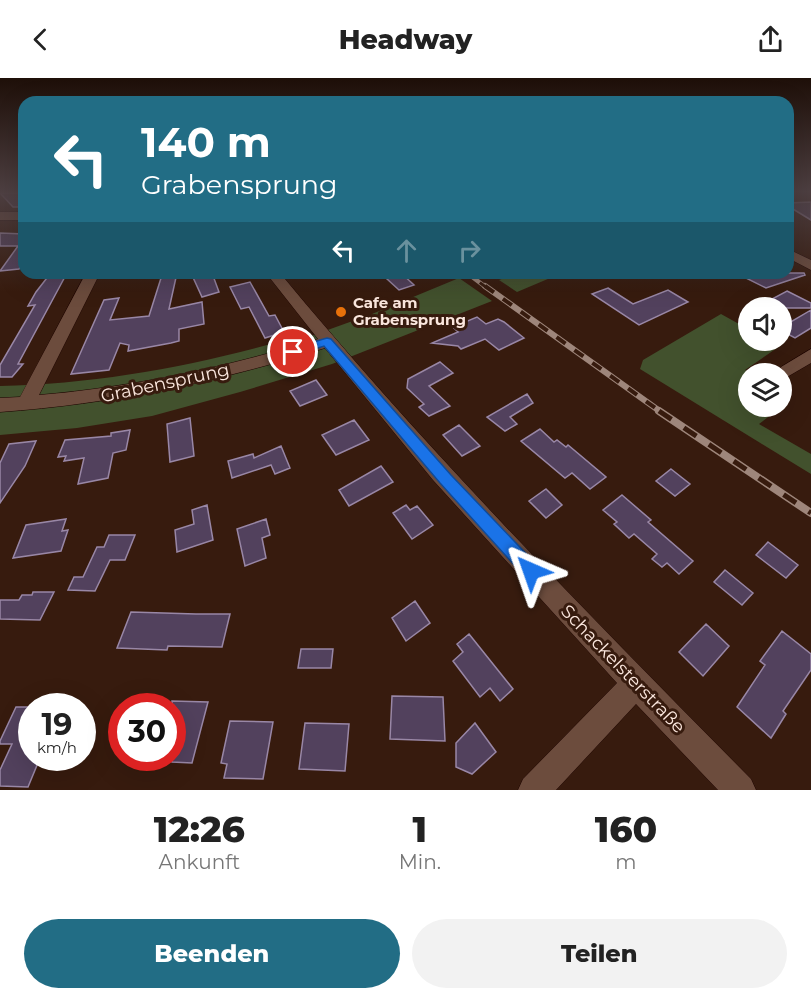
<!DOCTYPE html>
<html lang="de">
<meta charset="utf-8">
<style>
body{margin:0;font-family:Montserrat,sans-serif;background:#f2f2f2;color:#222;height:100vh;display:flex;flex-direction:column;font-size:22px;white-space:nowrap}
*{box-sizing:border-box;margin:0}
p{font-size:20px;color:#767676}
.icon{flex:none;width:33px;height:33px;fill:none;stroke:currentColor;stroke-width:2;stroke-linecap:round;stroke-linejoin:round}
.map{position:relative;height:712px;overflow:hidden}
.drawer{display:flex;flex-direction:column;background:#fff;flex:1}
.drawer>*{flex:none}
.banner{position:absolute;left:18px;top:18px;width:776px;height:183px;border-radius:18px;box-shadow:0 6px 24px #0002;background:#226d85;color:#fff;overflow:hidden}
.buttons{position:absolute;left:738px;top:219px;display:grid;gap:12px}
.buttons a{display:grid;place-items:center;width:54px;height:54px;border-radius:50%;background:#fff;box-shadow:0 6px 24px #0002;font-size:30px}
.speed{position:absolute;left:18px;top:615px;display:flex;gap:12px;font-size:30px;font-weight:700;text-align:center}
.speed>*{display:grid;place-content:center;width:78px;height:78px;border-radius:50%;background:#fff;box-shadow:0 6px 24px #0002;line-height:1}
.speed small{font-size:15px;font-weight:400}
.speed .limit{border:9px solid #d22;background:#fff;color:#111}
.pin{position:absolute;display:grid;place-items:center;width:51px;height:51px;color:#fff;margin:-26px;border:3px solid #fff;border-radius:50%;box-shadow:0 2px 6px #0007}
.me{position:absolute;width:66px;margin:-33px;rotate:317deg;stroke-linejoin:round;filter:drop-shadow(0 0 4px #0008)}
.turn{display:flex;align-items:center;gap:21px;height:126px;padding:0 24px;font-size:27px}
.turn .icon{width:78px;height:78px;stroke-width:2.5}
.turn b{display:block;font-size:42px;line-height:51px}
.lanes{display:flex;align-items:center;height:57px;padding:0 24px;background:#0003;justify-content:center;gap:30px;direction:ltr}
.lanes .off{opacity:.35}
.eta{display:flex;justify-content:space-evenly;align-items:center;height:102px;text-align:center}
.eta b{font-size:36px;font-weight:800;line-height:42px}
.cta{display:flex;gap:12px;margin-top:auto;padding:12px 24px}
.cta a{flex:1;height:69px;border-radius:36px;background:#226d85;color:#fff;font-size:24px;font-weight:800;line-height:69px;text-align:center}
.cta a+a{background:#f2f2f2;color:#222}
header{display:flex;justify-content:space-between;align-items:center;height:78px;padding:0 24px;background:#fff;font-size:27px;font-weight:800}
.map>svg:first-child{display:block}
.green{fill:#42512d}
.building{fill:#52415d;stroke:#9987a6;stroke-width:1.5}
.lines{fill:none;stroke-linecap:round;stroke-linejoin:round}
.minor-casing{stroke:#1d0400;stroke-width:1}
.minor{fill:#6c4c3d;fill-rule:evenodd}
.rail-far2-casing{stroke:#9e867b;stroke-width:4.5}
.rail-far1-casing{stroke:#9e867b;stroke-width:6}
.rail-casing{stroke:#9e867b;stroke-width:8}
.rail-far2{stroke:#371b0e;stroke-width:3;stroke-dasharray:8;stroke-linecap:butt}
.rail-far1{stroke:#371b0e;stroke-width:4;stroke-dasharray:11;stroke-linecap:butt}
.rail{stroke:#371b0e;stroke-width:5;stroke-dasharray:15;stroke-linecap:butt}
.route{fill:#1a73e8;stroke:#114b97;stroke-width:1.5}
.food-dot{fill:#e8710a;stroke:#371b0e;stroke-width:2}
.labels{text-anchor:middle;stroke-width:6;stroke-linejoin:round;paint-order:stroke}
.far-poi-label{font-size:15px;font-weight:bold;fill:#fbe7de;stroke:#371b0e;text-anchor:start}
.street-label{font-size:18px;fill:#fbe7de;stroke:#371b0e}
</style>
<header><svg class="icon" aria-label="back" viewBox="0 0 24 24"><path d="M15 5l-7 7 7 7"/></svg>Headway<svg class="icon" aria-label="share" viewBox="0 0 24 24"><path d="M12 15V3M7 8l5-5 5 5M5 13v7h14v-7"/></svg></header>
<div class="map">
<svg width="811" height="712" viewBox="0 0 811 712">
<rect width="100%" height="100%" fill="#371b0e"/>
<path class="green" d="M 517,195 L 562,195 L 517,214 L 499,202 Z
M 459,200 L 492,223 L 332,286 L 240,314 L 152,338 L 77,350 L 0,357 L 0,308 C 104,306 210,285 309,255 L 311,258 L 372,236 Z
M 721,236 L 748,251 L 748,262 L 770,263 L 780,268 L 745,292 L 751,295 L 748,296 L 748,328 L 781,329 L 759,346 L 811,376 L 811,396 L 640,291 L 643,282 Z"/>
<path class="building" d="M 0,115 L 24,115 L 24,129 L 13,129 Z
M 811,124 L 811,142 L 788,128 L 788,125 Z
M 0,155 L 24,156 L 24,184 L 19,191 L 0,193 L 18,168 L 0,168 Z
M 67,195 L 18,286 L 23,286 L 12,299 L 0,299 L 0,287 L 35,227 L 28,228 L 36,214 L 50,196 Z
M 177,195 L 169,231 L 202,224 L 204,246 L 179,251 L 179,263 L 171,265 L 128,273 L 129,267 L 120,265 L 109,292 L 71,296 L 104,222 L 119,220 L 110,242 L 149,238 L 162,197 Z
M 191,195 L 212,195 L 219,214 L 202,219 Z
M 401,195 L 414,207 L 399,212 L 386,200 Z
M 736,195 L 804,195 L 805,197 L 766,210 Z
M 250,204 L 269,238 L 275,237 L 284,254 L 265,260 L 249,229 L 241,231 L 230,209 Z
M 608,210 L 633,226 L 668,212 L 688,224 L 639,247 L 592,216 Z
M 787,213 L 811,225 L 811,230 L 755,230 Z
M 811,232 L 811,250 L 795,260 L 782,253 L 782,249 Z
M 477,239 L 486,246 L 498,241 L 504,244 L 524,260 L 499,272 L 485,261 L 461,271 L 458,268 L 432,265 L 458,254 L 453,249 Z
M 440,284 L 453,295 L 429,308 L 450,328 L 429,338 L 419,329 L 424,326 L 407,310 L 408,301 Z
M 316,302 L 327,317 L 300,328 L 290,313 Z
M 527,316 L 533,325 L 510,339 L 517,346 L 505,353 L 487,339 Z
M 190,340 L 194,378 L 170,384 L 167,346 Z
M 354,342 L 369,362 L 336,377 L 322,357 Z
M 459,347 L 480,368 L 462,378 L 443,357 Z
M 540,351 L 554,364 L 557,362 L 566,369 L 568,367 L 606,399 L 590,411 L 572,395 L 565,400 L 521,363 Z
M 130,352 L 126,372 L 113,375 L 108,400 L 78,406 L 84,380 L 64,383 L 66,378 L 58,379 L 65,362 L 111,358 L 111,355 Z
M 36,363 L 25,388 L 0,425 L 0,385 L 9,366 Z
M 281,368 L 290,390 L 275,396 L 271,387 L 232,400 L 228,383 L 253,376 L 254,380 Z
M 381,388 L 393,404 L 349,428 L 339,412 Z
M 671,391 L 690,406 L 675,418 L 656,403 Z
M 546,411 L 562,427 L 546,440 L 529,423 Z
M 622,417 L 651,442 L 648,444 L 693,483 L 679,496 L 667,485 L 662,489 L 652,481 L 657,476 L 634,456 L 629,460 L 614,446 L 617,444 L 603,432 Z
M 207,427 L 213,462 L 177,474 L 175,452 L 194,446 L 192,432 Z
M 406,427 L 410,432 L 417,428 L 433,447 L 412,461 L 393,435 Z
M 66,441 L 62,453 L 68,452 L 61,473 L 13,480 L 26,447 Z
M 266,441 L 270,457 L 262,460 L 266,480 L 245,488 L 237,451 Z
M 109,457 L 135,457 L 125,482 L 110,482 L 95,513 L 68,512 L 74,499 L 83,499 L 97,469 L 104,469 Z
M 768,464 L 798,487 L 786,500 L 756,477 Z
M 725,492 L 753,515 L 742,527 L 714,504 Z
M 33,514 L 54,514 L 40,542 L 0,541 L 0,522 L 19,522 L 22,517 L 32,517 Z
M 415,523 L 430,545 L 406,563 L 392,540 Z
M 131,534 L 196,536 L 230,536 L 222,569 L 168,568 L 167,572 L 117,570 Z
M 706,546 L 729,568 L 703,598 L 679,574 Z
M 782,553 L 811,576 L 811,592 L 783,633 L 786,636 L 771,660 L 737,629 L 765,587 L 760,583 Z
M 469,556 L 513,611 L 500,623 L 490,610 L 480,619 L 453,583 L 463,574 L 457,566 Z
M 301,571 L 333,571 L 331,590 L 298,590 Z
M 392,618 L 443,619 L 445,663 L 390,661 Z
M 172,623 L 208,624 L 192,685 L 172,684 Z
M 16,629 L 30,629 L 24,643 L 32,643 L 32,680 L 40,680 L 28,709 L 0,708 L 0,692 L 12,666 L 0,666 L 0,663 Z
M 230,643 L 273,644 L 263,701 L 224,700 L 227,686 L 221,685 Z
M 305,645 L 349,646 L 345,693 L 299,691 Z
M 475,645 L 496,674 L 472,696 L 456,689 L 456,665 Z"/>
<g class="lines">
<defs>
<path id="minor" d="M 0,134 L 24,134 L 24,142 L 0,142 Z
M 788,171 L 811,182 L 811,192 L 788,180 Z
M 86,195 L 100,195 L 39,317 C 134,309 227,289 318,261 L 266,195 L 280,195 C 427,373 589,537 751,701 L 756,712 L 718,712 L 636,626 L 556,712 L 518,712 L 523,701 L 617,605 L 433,402 L 325,270 C 218,304 111,326 0,334 L 0,320 L 20,319 Z
M 811,271 L 811,285 L 787,299 L 782,297 L 778,293 L 781,289 Z"/>
</defs>
<use href="#minor" class="minor-casing"/>
<use href="#minor" class="minor"/>
<defs>
<path id="rail-far2" d="M 467,195 L 487,210"/>
<path id="rail-far1" d="M 485,208 L 661,334"/>
<path id="rail" d="M 659,333 L 811,435"/>
</defs>
<use href="#rail-far2" class="rail-far2-casing"/>
<use href="#rail-far1" class="rail-far1-casing"/>
<use href="#rail" class="rail-casing"/>
<use href="#rail-far2" class="rail-far2"/>
<use href="#rail-far1" class="rail-far1"/>
<use href="#rail" class="rail"/>
</g>
<linearGradient id="sky" x2="0" y2="1"><stop stop-color="#1e0f08"/><stop offset="0.53" stop-color="#4d3f41"/><stop offset="1" stop-color="#4d3f41" stop-opacity="0"/></linearGradient>
<rect width="811" height="214" fill="url(#sky)"/>
<path class="route" d="M 327,260 L 331,261 L 451,397 L 537,487 L 539,493 L 537,499 L 531,502 L 525,499 L 440,405 L 324,268 L 293,278 L 287,274 L 289,271 Z"/>
<circle class="food-dot" cx="341" cy="234" r="6"/>
<g class="labels">
<g class="far-poi-label">
<text x="353" y="230">Cafe am<tspan x="353" dy="17">Grabensprung</tspan></text>
</g>
<g class="street-label">
<text transform="translate(165 305) rotate(-12)" y="6">Grabensprung</text>
<text transform="translate(623 591) rotate(46)" y="6">Schackelsterstraße</text>
</g>
</g>
</svg>
<div class="buttons">
<a><svg class="icon" aria-label="sound" viewBox="0 0 24 24"><path d="M4 9h4l5-4v14l-5-4H4zM17 9q2 3 0 6"/></svg></a>
<a><svg class="icon" aria-label="layers" viewBox="0 0 24 24"><path d="M12 4l9 5-9 5-9-5zM3 14l9 5 9-5"/></svg></a>
</div>
<div class="speed"><div>19<small>km/h</small></div><div class="limit">30</div></div>
<div class="pin" style="left:293px;top:274px;background:#d93025"><svg class="icon" aria-label="arrive" viewBox="0 0 24 24"><path d="M6 21V4h12l-3 4 3 4H6"/></svg></div>
<svg class="me" style="left:531px;top:493px" viewBox="-20 -20 40 40"><path d="M0-17L14 15 0 8-14 15z" fill="#1a73e8" stroke="#fff" stroke-width="4"/></svg>
<div class="banner">
<div class="turn"><svg class="icon" aria-label="left" viewBox="0 0 24 24"><path d="M17 20v-9H6M10 6l-5 5 5 5"/></svg><div><b>140 m</b>Grabensprung</div></div>
<div class="lanes"><svg class="icon" aria-label="left" viewBox="0 0 24 24"><path d="M17 20v-9H6M10 6l-5 5 5 5"/></svg><svg class="icon off" aria-label="ahead" viewBox="0 0 24 24"><path d="M12 20V5M6 11l6-6 6 6"/></svg><svg class="icon off" aria-label="right" viewBox="0 0 24 24"><path d="M7 20v-9h11M14 6l5 5-5 5"/></svg></div>
</div>
</div>
<section class="drawer">
<div class="eta">
<div><b>12:26</b><p>Ankunft</p></div>
<div><b>1</b><p>Min.</p></div>
<div><b>160</b><p>m</p></div>
</div>
<div class="cta"><a>Beenden</a><a>Teilen</a></div>
</section>
